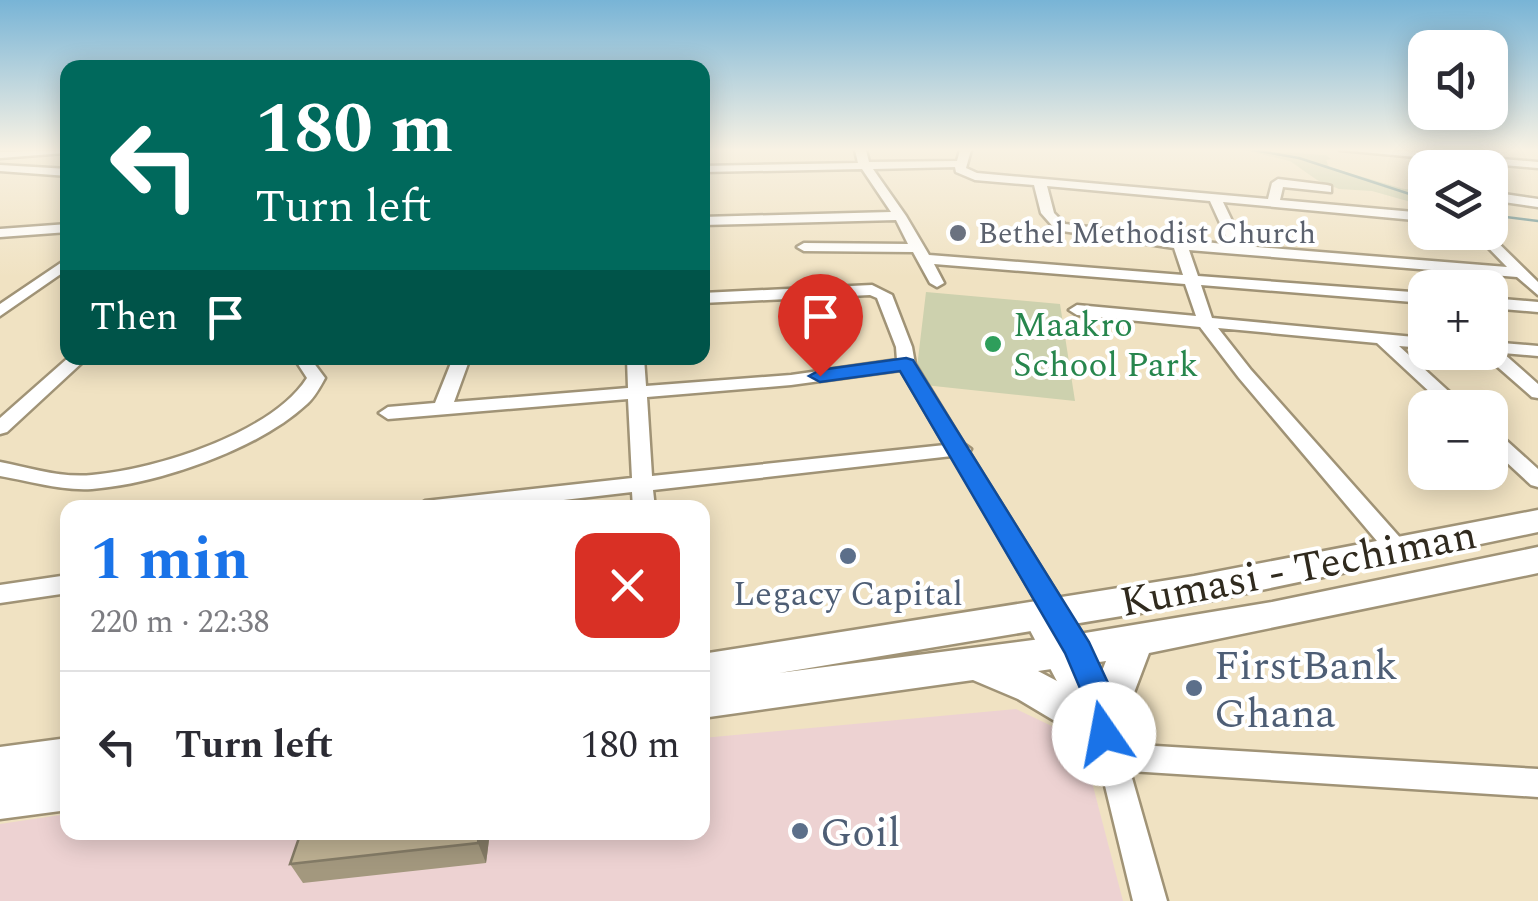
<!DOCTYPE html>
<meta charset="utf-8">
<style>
body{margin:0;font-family:Spectral,serif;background:#f2f2f3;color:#2b2b33;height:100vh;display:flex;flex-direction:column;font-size:38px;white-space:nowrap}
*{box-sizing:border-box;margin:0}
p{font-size:32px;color:#7c7c81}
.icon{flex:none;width:55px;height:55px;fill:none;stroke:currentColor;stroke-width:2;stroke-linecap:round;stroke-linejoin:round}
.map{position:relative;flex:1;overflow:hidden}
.details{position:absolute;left:60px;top:500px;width:650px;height:340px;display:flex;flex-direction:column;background:#fff;border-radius:20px;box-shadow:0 5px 25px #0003}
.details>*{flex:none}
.hud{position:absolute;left:60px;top:60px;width:650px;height:305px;border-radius:20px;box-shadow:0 5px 25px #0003;background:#00695c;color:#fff;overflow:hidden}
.buttons{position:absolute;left:1408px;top:30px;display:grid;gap:20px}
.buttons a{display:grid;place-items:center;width:100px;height:100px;border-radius:20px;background:#fff;box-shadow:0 5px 25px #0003;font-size:50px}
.pin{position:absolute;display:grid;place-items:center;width:85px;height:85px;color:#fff;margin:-102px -42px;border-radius:50% 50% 50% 0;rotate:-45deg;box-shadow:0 0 10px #0007}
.pin .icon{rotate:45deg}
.me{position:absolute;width:110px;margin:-55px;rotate:348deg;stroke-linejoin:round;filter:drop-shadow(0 0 8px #0008)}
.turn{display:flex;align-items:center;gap:35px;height:210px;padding:0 30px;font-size:45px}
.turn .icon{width:130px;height:130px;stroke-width:2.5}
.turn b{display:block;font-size:70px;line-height:85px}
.then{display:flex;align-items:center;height:95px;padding:0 30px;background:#0003;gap:20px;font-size:38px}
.round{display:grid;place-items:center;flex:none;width:105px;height:105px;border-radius:20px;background:#f2f2f3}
.headline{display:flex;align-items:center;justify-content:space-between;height:170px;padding:0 30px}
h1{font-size:60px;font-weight:700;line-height:75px;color:#1a73e8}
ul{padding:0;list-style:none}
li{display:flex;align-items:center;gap:30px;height:150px;padding:0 30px;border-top:2px solid #e1e1e2}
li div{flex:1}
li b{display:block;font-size:38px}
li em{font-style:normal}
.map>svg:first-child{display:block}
.industrial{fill:#edd2d2}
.green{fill:#cdd1ae}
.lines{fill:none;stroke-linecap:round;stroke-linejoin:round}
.stream{stroke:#5e8a8b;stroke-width:2.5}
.minor-casing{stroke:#a09376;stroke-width:5}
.highway-casing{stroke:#a09376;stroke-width:5}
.minor{fill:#fff;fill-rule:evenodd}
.highway{fill:#fff;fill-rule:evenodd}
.wall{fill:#a3987e}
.shaded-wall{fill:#857c67}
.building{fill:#beb193;stroke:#857c67;stroke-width:2.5}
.route{fill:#1a73e8;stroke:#114b97;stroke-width:2.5}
.worship-dot{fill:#6b7280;stroke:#fff;stroke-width:4}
.leisure-dot{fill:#2e9e5b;stroke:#fff;stroke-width:4}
.service-dot{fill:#5c6f8a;stroke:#fff;stroke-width:4}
.labels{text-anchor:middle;stroke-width:8;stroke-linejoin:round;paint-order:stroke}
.far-worship-label{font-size:30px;fill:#5b616d;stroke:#fff;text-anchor:start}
.leisure-label{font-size:35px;fill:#27864d;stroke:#fff;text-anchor:start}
.service-label{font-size:35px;fill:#4e5e75;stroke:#fff}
.near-street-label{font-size:42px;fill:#302a1e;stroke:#fff}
.near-service-label{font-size:42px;fill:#4e5e75;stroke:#fff;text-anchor:start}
</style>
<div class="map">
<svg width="1538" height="901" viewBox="0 0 1538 901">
<rect width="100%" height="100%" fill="#f0e2c2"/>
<path class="industrial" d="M 1016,709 L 1081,740 L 1123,901 L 0,901 L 0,824 L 67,814 L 68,832 L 702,832 L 703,738 Z"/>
<path class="green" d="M 1243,150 L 1326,155 L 1331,159 L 1326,160 L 1329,167 L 1404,189 L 1425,189 L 1425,206 L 1372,191 L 1339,189 L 1317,180 L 1290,161 Z
M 926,292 L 1060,304 L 1075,401 L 915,384 Z"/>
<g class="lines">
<path class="stream" d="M 1253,150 L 1299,158 L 1425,199
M 1490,215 L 1538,221"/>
<defs>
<path id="minor" d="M 68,150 L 64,153 L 0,158 L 0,152 Z
M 855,150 L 866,150 L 869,162 L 957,161 L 960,150 L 971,150 L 966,168 L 977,173 L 1268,199 L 1272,183 L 1278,179 L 1327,185 L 1331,186 L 1331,192 L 1283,187 L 1280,200 L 1425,213 L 1425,221 L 1223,202 L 1244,246 L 1507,267 L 1473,232 L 1487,232 L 1538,282 L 1538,295 L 1517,277 L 1189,250 L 1198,276 L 1425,293 L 1425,303 L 1201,285 L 1212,318 L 1425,338 L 1425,348 L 1399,346 L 1467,408 L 1447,408 L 1377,343 L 1218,328 L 1251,370 L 1404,542 L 1407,548 L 1404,554 L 1388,554 L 1239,378 L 1200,327 L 1077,315 L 1069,310 L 1077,305 L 1196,316 L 1185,284 L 934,264 L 944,283 L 937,287 L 930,283 L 913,252 L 804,251 L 797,247 L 804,243 L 908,244 L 896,220 L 702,225 L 702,217 L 891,212 L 862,169 L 702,172 L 702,166 L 858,163 ZM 955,167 L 956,172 L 975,180 L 1034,185 L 1041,213 L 1056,230 L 1174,248 L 1183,275 L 929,255 L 906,216 L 873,169 ZM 1047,186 L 1210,201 L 1230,245 L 1065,224 L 1054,213 Z
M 1340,150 L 1394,150 L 1538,162 L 1538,168 Z
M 0,165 L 68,169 L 68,176 L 0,171 Z
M 1490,192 L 1538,199 L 1538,207 L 1490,200 Z
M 68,224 L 68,232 L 0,237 L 0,229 Z
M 68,258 L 68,269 L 0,316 L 0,304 Z
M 872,285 L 892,295 L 912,347 L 915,364 L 964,444 L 971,449 L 969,452 L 1088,643 L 1115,701 L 1122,744 L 1538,769 L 1538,797 L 1130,771 L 1167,901 L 1133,901 L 1090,724 L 1078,721 L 1023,617 L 1027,610 L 1041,609 L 952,456 L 653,490 L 655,508 L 633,508 L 632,492 L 494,508 L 414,508 L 425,501 L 632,478 L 628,399 L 388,419 L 379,413 L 388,407 L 435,403 L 453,358 L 470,358 L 454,402 L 628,388 L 627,358 L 644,358 L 646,386 L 791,375 L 897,360 L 896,347 L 877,298 L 870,295 L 702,303 L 702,293 ZM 901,370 L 945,445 L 652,476 L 647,397 L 791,385 Z
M 1490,298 L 1538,302 L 1538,312 L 1490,308 Z
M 1490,342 L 1538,346 L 1538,356 L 1503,353 L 1538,384 L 1538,398 L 1532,397 L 1484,355 L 1483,352 L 1490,352 Z
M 68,358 L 87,358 L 7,432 L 0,434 L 0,418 Z
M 294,358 L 310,358 L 325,378 C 320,387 315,397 307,404 C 259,449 158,484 92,489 C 61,491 30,481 0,476 L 0,462 C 30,468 61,478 92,475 C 155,470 272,433 307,378 Z
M 1490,430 L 1497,432 L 1538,469 L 1538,487 L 1531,485 L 1490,447 Z
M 68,575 L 68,593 L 0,603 L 0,585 Z"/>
<path id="highway" d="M 1538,510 L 1538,532 L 1194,604 L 779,673 L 1079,634 L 1272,602 L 1538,547 L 1538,573 L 1149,653 L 1118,735 L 1095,741 L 1080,736 L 1018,699 L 973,680 L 702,718 L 702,654 L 1194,576 ZM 1106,661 L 1091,699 L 1038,671 Z
M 68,738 L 68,810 L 0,819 L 0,747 Z"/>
</defs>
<use href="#minor" class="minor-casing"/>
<use href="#highway" class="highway-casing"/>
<use href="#minor" class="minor"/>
<use href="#highway" class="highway"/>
</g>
<path class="wall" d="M 490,832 L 486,863 L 303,883 L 290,864 Z"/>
<path class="shaded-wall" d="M 479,832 L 490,832 L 486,863 L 478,843 Z"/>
<path class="building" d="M 301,832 L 479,832 L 478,843 L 290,864 Z"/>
<linearGradient id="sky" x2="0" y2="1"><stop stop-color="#78b4d6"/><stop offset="0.54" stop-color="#f8f2e4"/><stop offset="1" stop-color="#f8f2e4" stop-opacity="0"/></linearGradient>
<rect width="1538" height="277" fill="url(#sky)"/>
<path class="route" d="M 906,358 L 913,360 L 1089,642 L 1116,700 L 1121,734 L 1116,745 L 1104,749 L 1093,745 L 1085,700 L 1065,653 L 900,371 L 820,382 L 809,376 L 820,370 Z"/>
<circle class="worship-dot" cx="958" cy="233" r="10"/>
<circle class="leisure-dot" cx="993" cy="344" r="10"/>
<g class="service-dot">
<circle cx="848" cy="556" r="10"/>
<circle cx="1194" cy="688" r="10"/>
<circle cx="800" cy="831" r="10"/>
</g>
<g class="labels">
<g class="far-worship-label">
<text x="978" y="243">Bethel Methodist Church</text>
</g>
<g class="leisure-label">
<text x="1013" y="336">Maakro<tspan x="1013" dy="40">School Park</tspan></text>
</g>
<g class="service-label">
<text x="848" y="605">Legacy Capital</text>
</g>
<g class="near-street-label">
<text transform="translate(1298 567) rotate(-11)" y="15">Kumasi - Techiman</text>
</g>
<g class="near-service-label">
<text x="1214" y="679">FirstBank<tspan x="1214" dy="48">Ghana</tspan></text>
<text x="820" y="846">Goil</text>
</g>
</g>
</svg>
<div class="buttons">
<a><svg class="icon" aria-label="sound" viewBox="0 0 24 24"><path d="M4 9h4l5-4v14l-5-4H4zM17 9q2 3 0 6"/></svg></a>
<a><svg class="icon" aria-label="layers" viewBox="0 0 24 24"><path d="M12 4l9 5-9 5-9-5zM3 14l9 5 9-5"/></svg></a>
<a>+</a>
<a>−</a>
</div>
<div class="pin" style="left:820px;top:376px;background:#d93025"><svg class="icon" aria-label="arrive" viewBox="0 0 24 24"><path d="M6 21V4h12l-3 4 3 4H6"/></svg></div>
<svg class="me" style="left:1104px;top:734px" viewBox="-20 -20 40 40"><circle r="19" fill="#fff"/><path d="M0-13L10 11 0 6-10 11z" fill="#1a73e8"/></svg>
<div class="hud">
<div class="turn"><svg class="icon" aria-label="left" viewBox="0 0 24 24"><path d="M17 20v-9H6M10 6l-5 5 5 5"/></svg><div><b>180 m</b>Turn left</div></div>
<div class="then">Then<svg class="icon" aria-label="arrive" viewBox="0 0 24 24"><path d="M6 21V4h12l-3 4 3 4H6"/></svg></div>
</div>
<section class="details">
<div class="headline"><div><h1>1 min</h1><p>220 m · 22:38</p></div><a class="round" style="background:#d93025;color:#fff"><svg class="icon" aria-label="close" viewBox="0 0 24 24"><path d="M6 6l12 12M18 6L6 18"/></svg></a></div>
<ul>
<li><svg class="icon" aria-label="left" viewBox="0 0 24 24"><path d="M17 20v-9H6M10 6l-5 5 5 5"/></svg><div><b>Turn left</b></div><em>180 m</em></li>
</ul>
</section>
</div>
